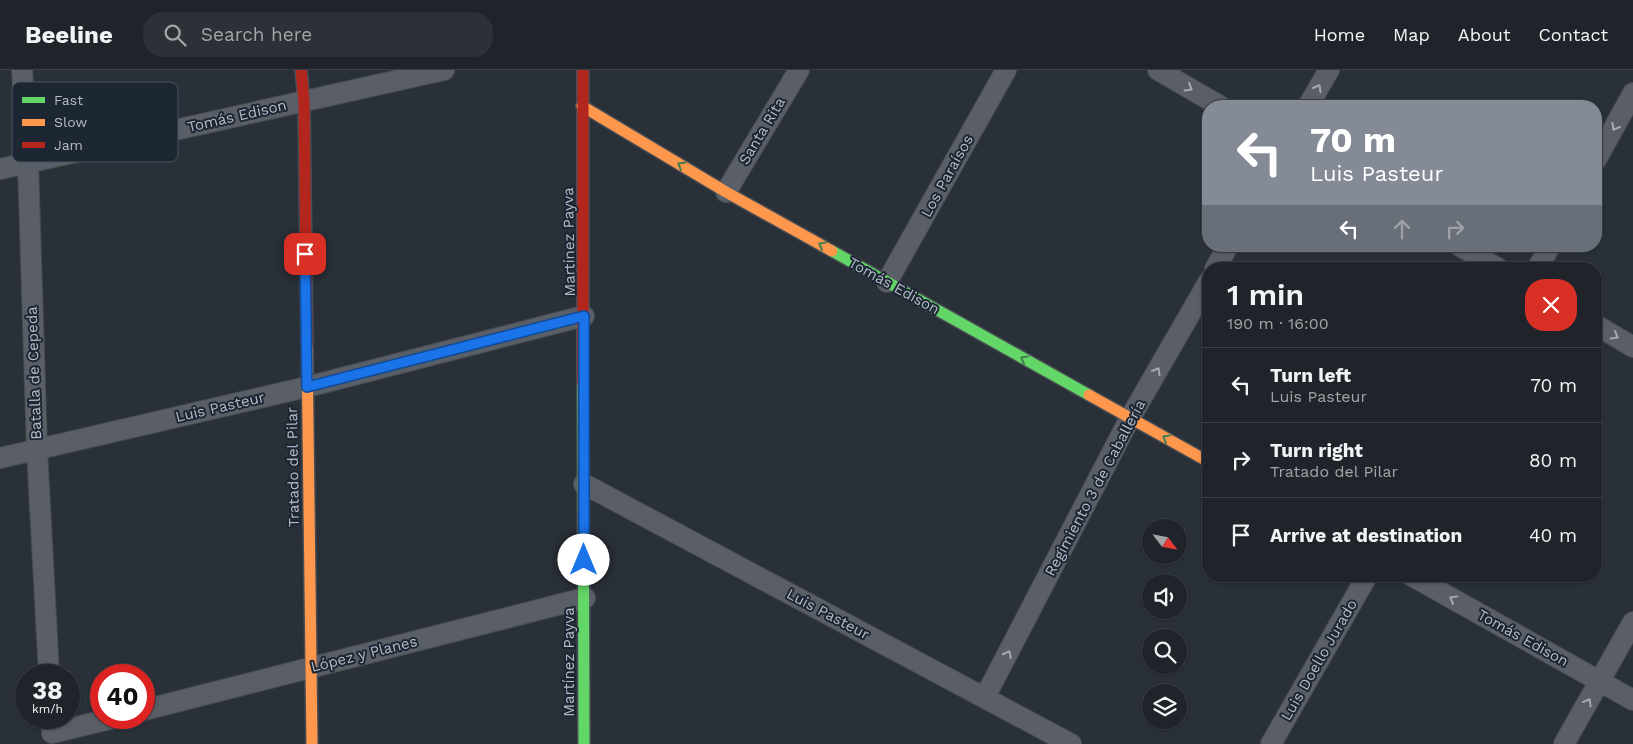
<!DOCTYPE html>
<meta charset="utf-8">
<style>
body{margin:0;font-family:"Work Sans",sans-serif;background:#2d3036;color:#f1f3f6;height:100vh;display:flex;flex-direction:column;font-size:19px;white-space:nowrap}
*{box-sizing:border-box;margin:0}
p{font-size:16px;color:#a2a4a8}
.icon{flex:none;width:28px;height:28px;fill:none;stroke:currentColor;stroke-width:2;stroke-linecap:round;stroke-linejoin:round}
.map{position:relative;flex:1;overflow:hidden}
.panel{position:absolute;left:1202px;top:192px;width:400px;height:320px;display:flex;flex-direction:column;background:#20242a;border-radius:20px;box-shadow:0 1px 4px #0004,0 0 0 1px #3d4147}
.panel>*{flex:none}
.top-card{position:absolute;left:1202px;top:30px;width:400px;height:152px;border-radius:20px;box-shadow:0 1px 4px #0004,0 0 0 1px #3d4147;background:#848b96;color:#fff;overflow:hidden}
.needle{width:32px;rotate:122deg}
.fabs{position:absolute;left:1142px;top:449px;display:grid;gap:10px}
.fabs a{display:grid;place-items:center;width:45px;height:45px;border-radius:50%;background:#20242a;box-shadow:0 1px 4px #0004,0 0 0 1px #3d4147;font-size:25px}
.speed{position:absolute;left:15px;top:594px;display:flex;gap:10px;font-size:25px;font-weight:700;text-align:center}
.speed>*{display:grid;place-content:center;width:65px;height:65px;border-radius:50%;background:#20242a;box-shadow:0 1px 4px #0004,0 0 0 1px #3d4147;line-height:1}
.speed small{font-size:12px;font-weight:400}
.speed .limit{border:8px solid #d22;background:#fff;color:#111}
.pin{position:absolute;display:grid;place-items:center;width:42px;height:42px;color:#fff;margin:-21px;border-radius:10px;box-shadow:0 2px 8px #0006}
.me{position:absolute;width:55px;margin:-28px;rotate:0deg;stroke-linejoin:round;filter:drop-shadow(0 0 4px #0008)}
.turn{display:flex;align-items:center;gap:18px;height:105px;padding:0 25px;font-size:22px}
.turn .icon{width:65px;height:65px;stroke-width:2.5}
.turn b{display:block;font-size:35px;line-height:42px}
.lanes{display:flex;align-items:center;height:48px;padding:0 25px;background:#0003;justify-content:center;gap:25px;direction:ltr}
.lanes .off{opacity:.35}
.round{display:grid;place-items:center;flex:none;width:52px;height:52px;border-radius:20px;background:#2d3036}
.headline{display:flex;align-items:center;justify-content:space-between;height:85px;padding:0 25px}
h1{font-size:30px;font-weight:600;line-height:38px}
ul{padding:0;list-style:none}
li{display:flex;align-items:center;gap:15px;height:75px;padding:0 25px;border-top:1px solid #3d4147}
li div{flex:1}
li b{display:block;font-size:19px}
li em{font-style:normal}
header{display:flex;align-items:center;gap:30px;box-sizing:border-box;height:70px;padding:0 25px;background:#20242a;border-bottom:1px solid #3d4147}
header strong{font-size:24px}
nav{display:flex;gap:28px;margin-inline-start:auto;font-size:18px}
.search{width:350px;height:45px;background:#2d3036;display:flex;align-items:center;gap:12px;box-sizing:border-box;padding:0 18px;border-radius:20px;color:#a2a4a8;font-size:19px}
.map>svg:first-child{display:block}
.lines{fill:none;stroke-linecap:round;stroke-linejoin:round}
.street-casing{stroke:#484c53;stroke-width:22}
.fast-casing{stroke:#484c53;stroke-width:14}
.slow-casing{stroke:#484c53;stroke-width:14}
.jam-casing{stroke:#484c53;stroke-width:14}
.street{stroke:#5a5e66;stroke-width:20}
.fast{stroke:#63d668;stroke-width:11}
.slow{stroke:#ff974d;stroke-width:11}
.jam{stroke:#b3261e;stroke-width:11}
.oneway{stroke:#a2a9b5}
.oneway2{stroke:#407e4e}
.route-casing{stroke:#114b97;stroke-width:12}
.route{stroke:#1a73e8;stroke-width:9}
.labels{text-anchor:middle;stroke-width:4;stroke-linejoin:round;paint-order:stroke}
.street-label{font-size:15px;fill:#b4bcc9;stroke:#1d2633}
.key{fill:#1d2633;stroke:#4a5360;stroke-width:1}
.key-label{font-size:14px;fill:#b4bcc9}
</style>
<header>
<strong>Beeline</strong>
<div class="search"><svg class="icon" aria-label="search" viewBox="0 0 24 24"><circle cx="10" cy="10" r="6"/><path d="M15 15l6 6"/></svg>Search here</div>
<nav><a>Home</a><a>Map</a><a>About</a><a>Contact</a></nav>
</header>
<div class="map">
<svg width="1633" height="674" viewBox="0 0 1633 674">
<rect width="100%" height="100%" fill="#2a3038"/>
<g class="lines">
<defs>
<path id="street" d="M 22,0 L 28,93 L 37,380 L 49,605
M 1158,0 L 1220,36
M 1308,36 L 1329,0
M 1596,90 L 1633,23
M 0,99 L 444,0
M 726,122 L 799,0
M 1460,176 L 1499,199
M 1215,199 L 1228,176
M 1537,199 L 1550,176
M 887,212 L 1006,0
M 1596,255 L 1633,277
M 0,388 L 307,317 L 584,246
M 584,414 L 1071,674
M 1412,506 L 1633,630
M 985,627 L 1130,348 L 1209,211
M 144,640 L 585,528
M 52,663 L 114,648
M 1271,674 L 1367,506
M 1564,674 L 1633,552"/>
<path id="fast" d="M 832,181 L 1089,325
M 583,314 L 584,674"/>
<path id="slow" d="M 582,36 L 726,122 L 832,181
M 307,276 L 312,674
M 1089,325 L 1209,392"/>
<path id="jam" d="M 301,0 L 304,31 L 307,276
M 583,0 L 583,314"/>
</defs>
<use href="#street" class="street-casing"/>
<use href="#fast" class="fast-casing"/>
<use href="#slow" class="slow-casing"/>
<use href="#jam" class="jam-casing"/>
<use href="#street" class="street"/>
<use href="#fast" class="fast"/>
<use href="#slow" class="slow"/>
<use href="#jam" class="jam"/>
</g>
<defs><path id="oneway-chevron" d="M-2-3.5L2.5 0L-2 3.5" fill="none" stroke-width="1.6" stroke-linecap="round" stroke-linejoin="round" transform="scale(1.25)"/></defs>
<g class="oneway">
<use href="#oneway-chevron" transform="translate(1189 18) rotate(30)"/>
<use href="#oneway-chevron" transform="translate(1318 18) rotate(-60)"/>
<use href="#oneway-chevron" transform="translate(1615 57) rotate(119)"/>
<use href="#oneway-chevron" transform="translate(1615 266) rotate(30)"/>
<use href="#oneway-chevron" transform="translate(1157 301) rotate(-60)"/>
<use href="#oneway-chevron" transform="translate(1453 529) rotate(-151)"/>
<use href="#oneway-chevron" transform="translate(1008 584) rotate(-63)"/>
<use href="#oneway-chevron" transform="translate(1588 632) rotate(-61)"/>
</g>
<g class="oneway2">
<use href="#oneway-chevron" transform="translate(681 95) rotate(-149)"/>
<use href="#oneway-chevron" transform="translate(822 175) rotate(-151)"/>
<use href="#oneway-chevron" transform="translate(1024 289) rotate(-151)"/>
<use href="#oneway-chevron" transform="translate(1166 368) rotate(-151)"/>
</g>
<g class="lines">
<defs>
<path id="route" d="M 305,184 L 307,317 L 584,246 L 584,490"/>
</defs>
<use href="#route" class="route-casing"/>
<use href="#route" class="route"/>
</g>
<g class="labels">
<g class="street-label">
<text transform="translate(237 46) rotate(-13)" y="5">Tomás Edison</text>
<text transform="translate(762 61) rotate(-59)" y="5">Santa Rita</text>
<text transform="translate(947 106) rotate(-61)" y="5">Los Paraísos</text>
<text transform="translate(569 172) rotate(-91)" y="5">Martínez Payva</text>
<text transform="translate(894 216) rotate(29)" y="5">Tomás Edison</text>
<text transform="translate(34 303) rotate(-92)" y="5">Batalla de Cepeda</text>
<text transform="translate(220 337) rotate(-13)" y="5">Luis Pasteur</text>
<text transform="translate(293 397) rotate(-91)" y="5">Tratado del Pilar</text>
<text transform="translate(1095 418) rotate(-62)" y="5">Regimiento 3 de Caballería</text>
<text transform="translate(828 544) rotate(28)" y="5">Luis Pasteur</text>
<text transform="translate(1523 568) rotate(29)" y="5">Tomás Edison</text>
<text transform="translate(364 584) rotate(-14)" y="5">López y Planes</text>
<text transform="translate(1319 590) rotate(-60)" y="5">Luis Doello Jurado</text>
<text transform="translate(569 592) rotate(-90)" y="5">Martínez Payva</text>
</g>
</g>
<rect x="12" y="12" width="166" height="80" rx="8" class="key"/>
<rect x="22" y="27" width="23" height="6" fill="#63d668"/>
<rect x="22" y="49" width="23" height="7" fill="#ff974d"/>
<rect x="22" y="72" width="23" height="6" fill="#b3261e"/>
<g class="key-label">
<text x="54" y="35">Fast</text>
<text x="54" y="57">Slow</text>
<text x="54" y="80">Jam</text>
</g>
</svg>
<div class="fabs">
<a><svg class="needle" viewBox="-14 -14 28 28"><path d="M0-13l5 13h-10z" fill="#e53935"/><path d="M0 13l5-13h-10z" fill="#a2a4a8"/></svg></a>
<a><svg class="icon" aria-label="sound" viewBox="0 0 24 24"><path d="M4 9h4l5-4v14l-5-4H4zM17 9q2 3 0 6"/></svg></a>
<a><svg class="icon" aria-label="search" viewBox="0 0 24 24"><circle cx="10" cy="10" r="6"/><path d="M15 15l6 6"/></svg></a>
<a><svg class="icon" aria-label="layers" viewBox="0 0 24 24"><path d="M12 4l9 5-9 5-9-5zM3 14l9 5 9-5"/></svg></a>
</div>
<div class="speed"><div>38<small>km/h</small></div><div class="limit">40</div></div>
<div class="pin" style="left:305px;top:184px;background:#d93025"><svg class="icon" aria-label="arrive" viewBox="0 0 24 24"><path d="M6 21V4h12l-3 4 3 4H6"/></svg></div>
<svg class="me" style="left:584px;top:490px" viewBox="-20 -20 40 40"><circle r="19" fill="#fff"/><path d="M0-13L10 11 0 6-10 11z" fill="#1a73e8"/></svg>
<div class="top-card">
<div class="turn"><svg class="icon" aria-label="left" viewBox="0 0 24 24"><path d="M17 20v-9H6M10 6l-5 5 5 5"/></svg><div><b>70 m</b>Luis Pasteur</div></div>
<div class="lanes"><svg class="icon" aria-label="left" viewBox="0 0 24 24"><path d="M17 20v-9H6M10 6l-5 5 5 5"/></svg><svg class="icon off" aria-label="ahead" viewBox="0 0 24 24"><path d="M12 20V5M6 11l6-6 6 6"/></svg><svg class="icon off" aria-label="right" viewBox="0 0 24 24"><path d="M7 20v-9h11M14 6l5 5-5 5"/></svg></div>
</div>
<section class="panel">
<div class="headline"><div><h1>1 min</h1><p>190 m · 16:00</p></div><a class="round" style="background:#d93025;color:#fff"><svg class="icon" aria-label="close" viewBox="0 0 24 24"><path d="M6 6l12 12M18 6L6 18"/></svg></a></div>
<ul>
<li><svg class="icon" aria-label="left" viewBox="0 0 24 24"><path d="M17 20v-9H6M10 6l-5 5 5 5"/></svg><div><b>Turn left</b><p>Luis Pasteur</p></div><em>70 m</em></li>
<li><svg class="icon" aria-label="right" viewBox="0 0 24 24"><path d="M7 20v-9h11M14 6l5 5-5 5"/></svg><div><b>Turn right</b><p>Tratado del Pilar</p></div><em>80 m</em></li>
<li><svg class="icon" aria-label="arrive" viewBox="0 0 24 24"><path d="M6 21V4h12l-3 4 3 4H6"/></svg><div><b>Arrive at destination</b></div><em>40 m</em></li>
</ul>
</section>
</div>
